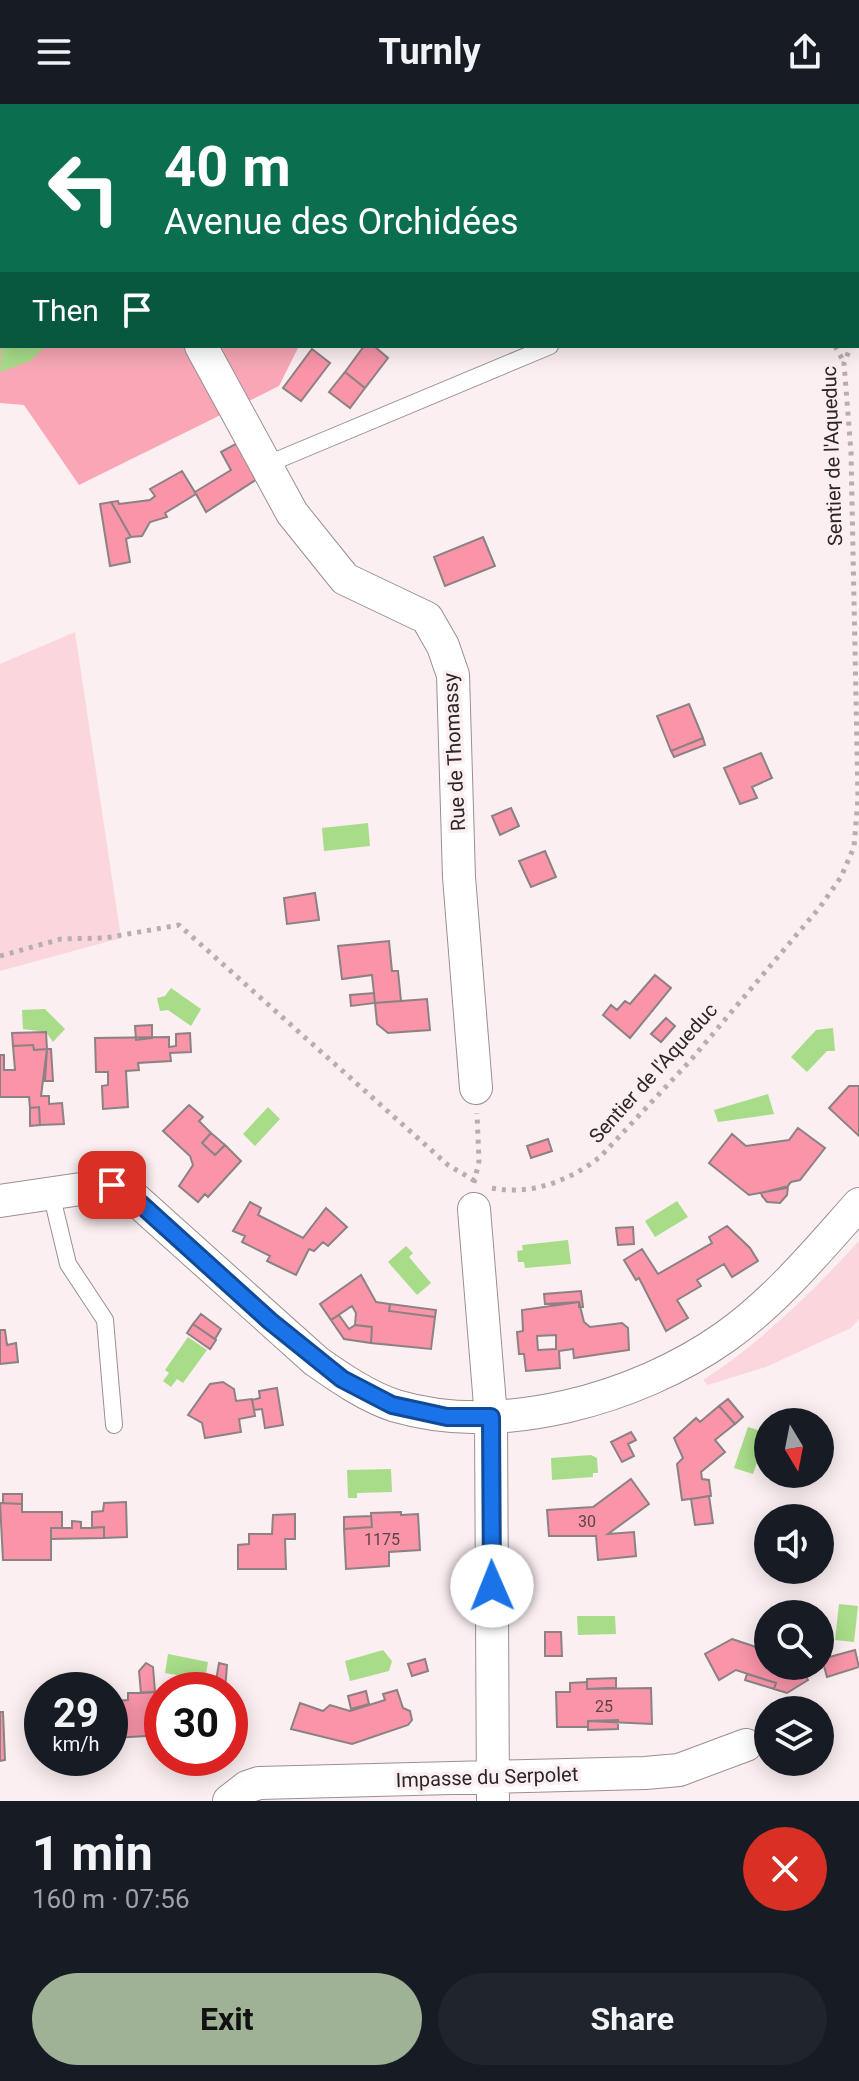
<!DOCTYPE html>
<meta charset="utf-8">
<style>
body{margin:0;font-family:Roboto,sans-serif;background:#20242c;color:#f1f3f6;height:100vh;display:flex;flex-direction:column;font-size:30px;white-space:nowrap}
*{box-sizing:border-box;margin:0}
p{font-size:26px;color:#9ea1a6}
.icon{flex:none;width:44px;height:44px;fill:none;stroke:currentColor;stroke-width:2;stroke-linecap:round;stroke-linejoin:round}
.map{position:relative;height:1697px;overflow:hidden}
.panel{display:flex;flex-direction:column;background:#171b24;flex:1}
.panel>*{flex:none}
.top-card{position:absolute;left:0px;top:0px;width:860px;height:244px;box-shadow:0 4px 20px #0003;background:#0b6e4f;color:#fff;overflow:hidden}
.needle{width:52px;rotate:170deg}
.fabs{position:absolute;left:754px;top:1304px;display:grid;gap:16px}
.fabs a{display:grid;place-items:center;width:80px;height:80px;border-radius:50%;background:#171b24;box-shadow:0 4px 20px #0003;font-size:40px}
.speed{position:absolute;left:24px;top:1568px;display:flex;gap:16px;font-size:40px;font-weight:700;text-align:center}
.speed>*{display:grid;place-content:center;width:104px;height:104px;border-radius:50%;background:#171b24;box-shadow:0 4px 20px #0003;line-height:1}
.speed small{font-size:20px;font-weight:400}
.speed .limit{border:12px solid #d22;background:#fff;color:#111}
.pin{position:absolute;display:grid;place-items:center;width:68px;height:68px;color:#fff;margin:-34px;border-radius:16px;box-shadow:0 4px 12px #0006}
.me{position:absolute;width:88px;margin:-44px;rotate:359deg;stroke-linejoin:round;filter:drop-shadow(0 0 6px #0008)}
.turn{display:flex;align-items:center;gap:28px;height:168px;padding:0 32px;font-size:36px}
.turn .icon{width:104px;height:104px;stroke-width:2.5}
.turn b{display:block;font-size:56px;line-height:68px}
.then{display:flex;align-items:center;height:76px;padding:0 32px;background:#0003;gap:16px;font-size:30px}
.round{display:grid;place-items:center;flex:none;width:84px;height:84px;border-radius:42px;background:#20242c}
.headline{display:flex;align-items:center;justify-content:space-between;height:136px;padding:0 32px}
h1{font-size:48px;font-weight:700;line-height:60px}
.action{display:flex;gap:16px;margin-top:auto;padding:16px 32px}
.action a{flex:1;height:92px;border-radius:48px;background:#9fb295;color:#111;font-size:32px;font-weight:700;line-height:92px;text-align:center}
.action a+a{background:#20242c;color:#f1f3f6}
header{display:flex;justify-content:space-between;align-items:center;height:104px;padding:0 32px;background:#171b24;font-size:36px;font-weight:700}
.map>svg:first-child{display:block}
.green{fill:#fbd7dd}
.forest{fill:#f9a7b6}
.water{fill:#a8dc89}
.building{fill:#f994a9;stroke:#8c8183;stroke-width:2;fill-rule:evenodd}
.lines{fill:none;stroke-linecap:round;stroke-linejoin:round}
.lane-casing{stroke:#9a8f91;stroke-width:18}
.street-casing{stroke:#9a8f91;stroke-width:34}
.path{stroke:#b8aeb0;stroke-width:5;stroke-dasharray:4 6;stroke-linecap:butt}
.lane{stroke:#fff;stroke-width:16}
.street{stroke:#fff;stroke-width:32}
.route-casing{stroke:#114b97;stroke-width:20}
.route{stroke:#1a73e8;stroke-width:14}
.labels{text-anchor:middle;stroke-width:7;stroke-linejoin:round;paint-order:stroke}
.number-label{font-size:16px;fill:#5e4248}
.street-label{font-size:20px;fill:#2b2627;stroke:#fbeff1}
</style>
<header><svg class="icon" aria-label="menu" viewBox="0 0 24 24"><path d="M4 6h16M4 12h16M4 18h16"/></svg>Turnly<svg class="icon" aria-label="share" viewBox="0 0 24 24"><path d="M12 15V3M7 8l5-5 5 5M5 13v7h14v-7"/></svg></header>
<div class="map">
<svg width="859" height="1697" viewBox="0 0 859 1697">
<rect width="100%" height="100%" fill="#fbeff1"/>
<path class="green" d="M 75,528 L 121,834 L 0,867 L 0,560 Z
M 859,1137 L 859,1215 L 851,1224 L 766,1263 L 708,1281 L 703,1276 C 762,1238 811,1189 859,1137 Z"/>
<path class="forest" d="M 0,117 L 2,242 L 299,242 L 279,282 L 79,381 L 24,301 L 0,299 Z"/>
<path class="water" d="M 2,234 L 2,242 L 46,242 L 30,257 L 0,268 Z
M 368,719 L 370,742 L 324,747 L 322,724 Z
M 171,884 L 201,905 L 191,922 L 168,906 L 160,907 L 157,894 L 165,892 Z
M 45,905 L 65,925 L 53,938 L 46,928 L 23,925 L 22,906 Z
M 833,924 L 835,947 L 827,947 L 807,968 L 791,953 L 816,926 Z
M 768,990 L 774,1010 L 718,1018 L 714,1006 Z
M 268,1003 L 280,1015 L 255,1042 L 243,1030 Z
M 677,1097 L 688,1113 L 655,1133 L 645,1117 Z
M 568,1136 L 571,1160 L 525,1164 L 524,1158 L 518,1158 L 517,1147 L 523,1146 L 522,1141 Z
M 406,1142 L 413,1149 L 409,1153 L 431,1179 L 417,1191 L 388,1158 Z
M 188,1233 L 207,1246 L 183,1279 L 177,1275 L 171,1283 L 163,1277 L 169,1269 L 165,1266 Z
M 748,1323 L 767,1329 L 753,1370 L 734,1364 Z
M 591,1351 L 597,1354 L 598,1369 L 593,1369 L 593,1373 L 552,1376 L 551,1354 Z
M 391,1365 L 392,1388 L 357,1389 L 357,1394 L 348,1394 L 347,1366 Z
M 839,1500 L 858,1502 L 854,1538 L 835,1536 Z
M 577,1512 L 615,1512 L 616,1530 L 578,1531 Z
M 383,1546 L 392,1557 L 389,1567 L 350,1577 L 345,1557 Z
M 168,1550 L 208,1558 L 205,1576 L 165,1569 Z"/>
<path class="building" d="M 364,242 L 374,242 L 388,254 L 365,284 L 345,268 Z
M 312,245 L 330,259 L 301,297 L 283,284 Z
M 345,268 L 365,284 L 350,304 L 329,288 Z
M 243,336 L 265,370 L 206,408 L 195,388 L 231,366 L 221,348 Z
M 182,367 L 196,390 L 165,409 L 167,413 L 150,418 L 142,432 L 131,433 L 111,398 L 118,397 L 119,400 L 150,396 L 155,392 L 150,385 Z
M 111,398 L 131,433 L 126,435 L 130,458 L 110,462 L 100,400 Z
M 483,433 L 495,462 L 445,482 L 434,453 Z
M 689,600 L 703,634 L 671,647 L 657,612 Z
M 703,634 L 705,641 L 674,653 L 671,647 Z
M 761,649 L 772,674 L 752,683 L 757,694 L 740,700 L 724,664 Z
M 511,704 L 519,722 L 500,731 L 492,712 Z
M 545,747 L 556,773 L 531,783 L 519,757 Z
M 315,789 L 319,816 L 287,820 L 284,794 Z
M 389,837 L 392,867 L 398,867 L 401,897 L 375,899 L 372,871 L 342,875 L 338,842 Z
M 655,871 L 671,884 L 630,934 L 603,911 L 611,901 L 617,906 L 625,897 L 630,900 Z
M 374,889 L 375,899 L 351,902 L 350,891 Z
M 427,895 L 430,926 L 388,929 L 377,920 L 375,899 Z
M 666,914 L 675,922 L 661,938 L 651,930 Z
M 152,921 L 152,934 L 136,936 L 135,922 Z
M 46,928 L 47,945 L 34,946 L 33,941 L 13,942 L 12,929 Z
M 190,929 L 191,948 L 170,949 L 171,957 L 138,959 L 139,966 L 126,967 L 128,1003 L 103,1005 L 102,982 L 108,981 L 108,968 L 96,968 L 95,934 L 169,933 L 169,943 L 176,942 L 176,930 Z
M 33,941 L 34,946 L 47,945 L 41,992 L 49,992 L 49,1000 L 62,999 L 64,1020 L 40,1021 L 39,1003 L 30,1004 L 29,993 L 0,993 L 0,951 L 4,951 L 4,966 L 15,966 L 13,942 Z
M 47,945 L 51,945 L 53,977 L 45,977 Z
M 849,982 L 859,982 L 859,1032 L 829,1004 Z
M 189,1001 L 203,1013 L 199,1017 L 211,1029 L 202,1039 L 215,1051 L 225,1041 L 241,1057 L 208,1093 L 205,1090 L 198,1098 L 179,1082 L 193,1061 L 190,1052 L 163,1027 Z
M 39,1003 L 40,1021 L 30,1022 L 30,1004 Z
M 798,1024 L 825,1044 L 800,1076 L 791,1078 L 786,1084 L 749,1091 L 709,1059 L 732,1030 L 746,1042 L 789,1036 Z
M 211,1029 L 225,1041 L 215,1051 L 202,1039 Z
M 548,1035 L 552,1047 L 531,1054 L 527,1042 Z
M 788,1082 L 787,1091 L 780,1099 L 767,1098 L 762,1092 L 761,1089 Z
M 250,1098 L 261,1104 L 258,1111 L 303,1134 L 326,1104 L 347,1123 L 328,1142 L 323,1138 L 314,1147 L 309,1145 L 296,1171 L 267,1157 L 270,1152 L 242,1138 L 245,1132 L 233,1127 Z
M 727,1122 L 750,1144 L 758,1157 L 732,1173 L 724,1160 L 697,1176 L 701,1182 L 677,1196 L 688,1214 L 666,1227 L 639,1174 L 636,1176 L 624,1156 L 642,1145 L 658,1170 L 712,1139 L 709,1133 Z
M 633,1123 L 634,1140 L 618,1141 L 616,1124 Z
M 361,1171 L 376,1198 L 390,1200 L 389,1207 L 435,1213 L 431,1245 L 371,1239 L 372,1223 L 355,1221 L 356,1209 L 352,1202 L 331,1216 L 320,1200 Z
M 581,1187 L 583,1203 L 579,1203 L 579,1198 L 545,1200 L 544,1190 Z
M 579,1198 L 584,1218 L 590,1223 L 622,1219 L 628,1224 L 629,1246 L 574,1254 L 573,1245 L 559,1247 L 560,1264 L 526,1267 L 524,1250 L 519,1250 L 517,1228 L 523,1227 L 522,1206 ZM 556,1231 L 556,1245 L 538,1246 L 537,1232 Z
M 390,1200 L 436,1206 L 435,1213 L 389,1207 Z
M 201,1210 L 221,1225 L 215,1235 L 193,1220 Z
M 339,1211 L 349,1225 L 355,1221 L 372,1223 L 371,1239 L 344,1235 L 331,1216 Z
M 193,1220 L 216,1236 L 210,1245 L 187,1229 Z
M 0,1226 L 5,1226 L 7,1241 L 16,1239 L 18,1258 L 0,1260 Z
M 223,1278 L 234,1285 L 236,1297 L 252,1295 L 255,1312 L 239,1315 L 241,1328 L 205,1334 L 202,1319 L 188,1311 L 210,1280 Z
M 277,1284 L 283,1321 L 265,1324 L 262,1305 L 254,1306 L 252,1296 L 260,1294 L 259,1287 Z
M 728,1295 L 743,1313 L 735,1320 L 719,1302 Z
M 719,1302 L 735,1320 L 715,1336 L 725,1348 L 701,1368 L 702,1375 L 709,1376 L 711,1392 L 682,1396 L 677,1360 L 683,1354 L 674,1334 L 696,1314 L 700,1318 Z
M 631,1328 L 636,1336 L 628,1340 L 634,1352 L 622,1358 L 611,1338 Z
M 631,1375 L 649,1400 L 608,1430 L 634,1428 L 636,1452 L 598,1456 L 596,1432 L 549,1432 L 547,1406 L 593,1403 Z
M 3,1390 L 22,1390 L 22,1400 L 3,1399 Z
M 709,1392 L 713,1419 L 695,1421 L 691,1395 Z
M 126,1398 L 127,1433 L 104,1434 L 104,1423 L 92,1424 L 92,1408 L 103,1407 L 104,1399 Z
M 0,1399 L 22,1400 L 22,1408 L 62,1408 L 62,1424 L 51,1424 L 51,1456 L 3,1456 Z
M 401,1408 L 401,1411 L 418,1410 L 420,1446 L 389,1448 L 389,1462 L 346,1465 L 344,1425 L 372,1423 L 371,1409 Z
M 295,1410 L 295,1435 L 285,1435 L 286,1465 L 238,1465 L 238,1441 L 249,1440 L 249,1430 L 272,1430 L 273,1411 Z
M 371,1412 L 372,1423 L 344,1425 L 344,1413 Z
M 72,1417 L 81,1418 L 81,1424 L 104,1423 L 104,1434 L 51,1435 L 51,1424 L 72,1424 Z
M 545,1528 L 561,1528 L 562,1552 L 545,1552 Z
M 732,1535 L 768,1547 L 768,1562 L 799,1562 L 808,1576 L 787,1589 L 774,1585 L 776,1579 L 736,1566 L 719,1576 L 705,1550 Z
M 855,1546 L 859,1563 L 827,1573 L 822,1555 Z
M 425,1555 L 428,1567 L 412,1572 L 408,1560 Z
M 146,1559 L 153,1563 L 155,1588 L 141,1589 L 139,1567 Z
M 219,1559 L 227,1561 L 225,1586 L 208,1586 L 209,1576 L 216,1577 Z
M 747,1570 L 776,1579 L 774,1585 L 745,1576 Z
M 616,1574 L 616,1584 L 587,1585 L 587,1575 Z
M 587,1578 L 587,1585 L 651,1584 L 652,1620 L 588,1617 L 588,1623 L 557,1623 L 556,1588 L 570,1588 L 570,1579 Z
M 397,1586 L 403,1604 L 410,1607 L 412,1616 L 408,1621 L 352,1640 L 291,1625 L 300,1599 L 323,1607 L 330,1601 L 350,1607 L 385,1596 L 383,1590 Z
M 366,1587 L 369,1600 L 351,1605 L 348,1592 Z
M 155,1588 L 155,1594 L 162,1594 L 162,1631 L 114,1634 L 112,1597 L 128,1596 L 128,1589 Z
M 0,1608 L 3,1608 L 5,1656 L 0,1657 Z
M 618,1616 L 618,1625 L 588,1626 L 588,1617 Z"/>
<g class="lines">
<defs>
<path id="lane" d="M 550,2 L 554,0
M 858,118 L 859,117
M 268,360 L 550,242
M 51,1089 L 68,1160 L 105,1216 L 114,1321"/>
<path id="street" d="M 138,2 L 138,0
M 201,242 L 292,409 L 345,475 L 427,514 L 443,542 L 453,571 L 459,773 L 476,984
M 0,1097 L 101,1082 L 123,1084 L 316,1257 C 340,1274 368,1293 396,1302 C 501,1333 637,1295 725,1233 C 776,1197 818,1146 859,1100
M 474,1105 L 491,1313 L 493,1697
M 229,1697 L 247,1683 L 259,1679 L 645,1669 L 679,1666 L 746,1641"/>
</defs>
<use href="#lane" class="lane-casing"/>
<use href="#street" class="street-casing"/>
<path class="path" d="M 858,232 L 859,231
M 835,242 L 844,258
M 0,852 L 61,835 L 105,834 L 179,821 L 448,1061 L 475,1077
M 474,1079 L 479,1057 L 477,1009
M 492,1084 C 530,1092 572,1076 601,1052 L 690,957 L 820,803 L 841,773 L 854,743 L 858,694 L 851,348 L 844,259 L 851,242"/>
<use href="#lane" class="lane"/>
<use href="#street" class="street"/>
</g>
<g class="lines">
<defs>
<path id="route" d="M 112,1081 L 123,1084 L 270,1217 L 342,1275 L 392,1301 L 447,1313 L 491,1313 L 492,1482"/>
</defs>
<use href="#route" class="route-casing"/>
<use href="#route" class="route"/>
</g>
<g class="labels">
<g class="number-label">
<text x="587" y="1423">30</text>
<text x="382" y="1441">1175</text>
<text x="604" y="1608">25</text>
</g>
<g class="street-label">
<text transform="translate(832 352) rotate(-92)" y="7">Sentier de l'Aqueduc</text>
<text transform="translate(454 648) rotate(-93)" y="7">Rue de Thomassy</text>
<text transform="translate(653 969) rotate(-48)" y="7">Sentier de l'Aqueduc</text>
<text transform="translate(487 1673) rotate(-2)" y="7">Impasse du Serpolet</text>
</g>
</g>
</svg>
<div class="fabs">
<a><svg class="needle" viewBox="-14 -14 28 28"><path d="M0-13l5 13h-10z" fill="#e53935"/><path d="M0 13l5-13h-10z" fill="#9ea1a6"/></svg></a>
<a><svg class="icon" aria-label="sound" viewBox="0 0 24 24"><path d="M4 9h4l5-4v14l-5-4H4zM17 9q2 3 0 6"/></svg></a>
<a><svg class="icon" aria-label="search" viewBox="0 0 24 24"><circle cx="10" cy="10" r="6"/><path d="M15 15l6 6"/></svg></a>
<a><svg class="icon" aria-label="layers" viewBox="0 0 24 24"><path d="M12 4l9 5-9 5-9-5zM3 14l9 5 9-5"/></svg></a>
</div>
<div class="speed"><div>29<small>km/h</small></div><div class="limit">30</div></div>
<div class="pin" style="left:112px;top:1081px;background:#d93025"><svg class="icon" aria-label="arrive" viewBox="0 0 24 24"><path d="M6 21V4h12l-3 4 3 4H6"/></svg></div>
<svg class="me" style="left:492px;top:1482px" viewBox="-20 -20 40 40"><circle r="19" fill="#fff"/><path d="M0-13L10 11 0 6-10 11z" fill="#1a73e8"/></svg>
<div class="top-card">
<div class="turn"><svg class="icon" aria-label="left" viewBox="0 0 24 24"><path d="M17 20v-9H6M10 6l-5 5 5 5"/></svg><div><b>40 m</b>Avenue des Orchidées</div></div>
<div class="then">Then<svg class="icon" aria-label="arrive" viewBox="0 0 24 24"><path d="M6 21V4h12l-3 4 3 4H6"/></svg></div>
</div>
</div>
<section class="panel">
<div class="headline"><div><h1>1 min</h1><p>160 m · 07:56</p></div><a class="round" style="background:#d93025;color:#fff"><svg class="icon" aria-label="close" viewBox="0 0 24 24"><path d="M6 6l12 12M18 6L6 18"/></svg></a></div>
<div class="action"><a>Exit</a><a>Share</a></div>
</section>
